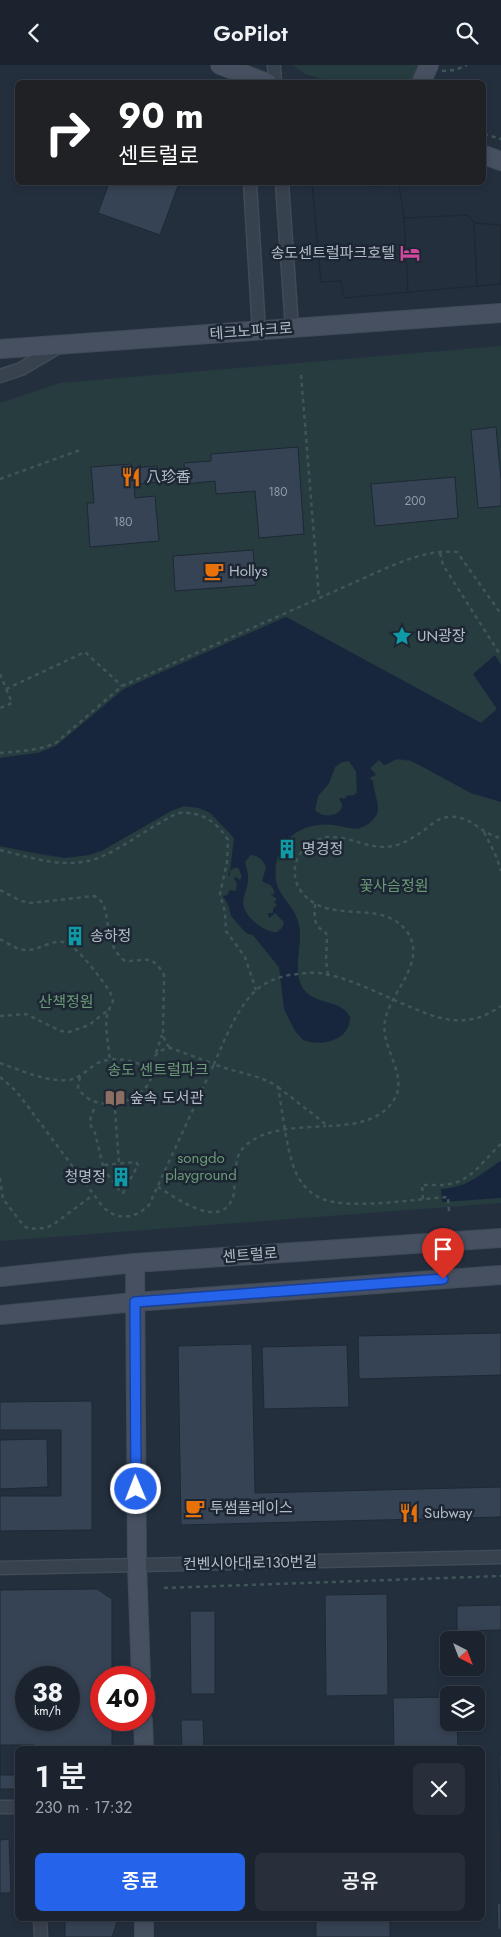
<!DOCTYPE html>
<html lang="ko">
<meta charset="utf-8">
<style>
body{margin:0;font-family:Jost,"Noto Sans KR",sans-serif;background:#282f3a;color:#f1f3f6;height:100vh;display:flex;flex-direction:column;font-size:19px;white-space:nowrap}
*{box-sizing:border-box;margin:0}
p{font-size:16px;color:#a0a4aa}
.icon{flex:none;width:28px;height:28px;fill:none;stroke:currentColor;stroke-width:2;stroke-linecap:round;stroke-linejoin:round}
.map{position:relative;flex:1;overflow:hidden}
.side{position:absolute;left:15px;top:1681px;width:470px;height:175px;display:flex;flex-direction:column;background:#1b232e;border-radius:8px;box-shadow:0 2px 8px #0003,0 0 0 1px #39404a}
.side>*{flex:none}
.hud{position:absolute;left:15px;top:15px;width:471px;height:105px;border-radius:8px;box-shadow:0 2px 8px #0003,0 0 0 1px #39404a;background:#202124;color:#fff;overflow:hidden}
.needle{width:32px;rotate:138deg}
.tools{position:absolute;left:440px;top:1566px;display:grid;gap:10px}
.tools a{display:grid;place-items:center;width:45px;height:45px;border-radius:8px;background:#1b232e;box-shadow:0 2px 8px #0003,0 0 0 1px #39404a;font-size:25px}
.speed{position:absolute;left:15px;top:1601px;display:flex;gap:10px;font-size:25px;font-weight:700;text-align:center}
.speed>*{display:grid;place-content:center;width:65px;height:65px;border-radius:50%;background:#1b232e;box-shadow:0 2px 8px #0003,0 0 0 1px #39404a;line-height:1}
.speed small{font-size:12px;font-weight:400}
.speed .limit{border:8px solid #d22;background:#fff;color:#111}
.pin{position:absolute;display:grid;place-items:center;width:42px;height:42px;color:#fff;margin:-51px -21px;border-radius:50% 50% 50% 0;rotate:-45deg;box-shadow:0 0 5px #0007}
.pin .icon{rotate:45deg}
.me{position:absolute;width:55px;margin:-28px;rotate:359deg;stroke-linejoin:round;filter:drop-shadow(0 0 4px #0008)}
.turn{display:flex;align-items:center;gap:18px;height:105px;padding:0 20px;font-size:22px}
.turn .icon{width:65px;height:65px;stroke-width:2.5}
.turn b{display:block;font-size:35px;line-height:42px}
.round{display:grid;place-items:center;flex:none;width:52px;height:52px;border-radius:8px;background:#282f3a}
.headline{display:flex;align-items:center;justify-content:space-between;height:85px;padding:0 20px}
h1{font-size:30px;font-weight:600;line-height:38px}
.button{display:flex;gap:10px;margin-top:auto;padding:10px 20px}
.button a{flex:1;height:58px;border-radius:8px;background:#2563eb;color:#fff;font-size:20px;font-weight:600;line-height:58px;text-align:center}
.button a+a{background:#282f3a;color:#f1f3f6}
header{display:flex;justify-content:space-between;align-items:center;height:65px;padding:0 20px;background:#1b232e;font-size:22px;font-weight:600}
.map>svg:first-child{display:block}
.green{fill:#263c3f}
.water{fill:#17263c;fill-rule:evenodd}
.building{fill:#364354;stroke:#1f2835;fill-rule:evenodd}
.lines{fill:none;stroke-linecap:round;stroke-linejoin:round}
.street-casing{stroke:#414a57;stroke-width:15}
.secondary-casing{stroke:#414a57;stroke-width:20}
.path{stroke:#3f5557;stroke-width:2.5;stroke-dasharray:4 4;stroke-linecap:butt}
.street{stroke:#38414e;stroke-width:12}
.secondary{stroke:#465061;stroke-width:18}
.route-casing{stroke:#184099;stroke-width:12}
.route{stroke:#2563eb;stroke-width:9}
.labels{text-anchor:middle;stroke-width:5;stroke-linejoin:round;paint-order:stroke}
.number-label{font-size:12px;fill:#929caa}
.poi-label{font-size:15px;fill:#b4bcc9;stroke:#1d2633;text-anchor:start}
.street-label{font-size:15px;fill:#b4bcc9;stroke:#1d2633}
.park-label{font-size:15px;fill:#6b9a76;stroke:#1d2633}
</style>
<header><svg class="icon" aria-label="back" viewBox="0 0 24 24"><path d="M15 5l-7 7 7 7"/></svg>GoPilot<svg class="icon" aria-label="search" viewBox="0 0 24 24"><circle cx="10" cy="10" r="6"/><path d="M15 15l6 6"/></svg></header>
<div class="map">
<svg width="501" height="1872" viewBox="0 0 501 1872">
<rect width="100%" height="100%" fill="#242f3e"/>
<path class="green" d="M 293,0 L 419,0 L 413,18 L 328,17 L 326,15 L 305,9 Z
M 501,281 L 501,600 L 495,591 L 474,609 L 497,644 L 481,658 L 286,552 L 124,624 L 56,681 L 38,688 L 0,693 L 0,338 L 60,318 Z
M 397,694 L 414,697 L 471,728 L 501,737 L 501,1138 L 0,1176 L 0,781 C 37,789 66,799 103,785 L 171,746 L 184,741 L 199,743 L 210,748 L 234,773 L 230,805 L 238,802 L 242,812 L 240,815 L 236,812 L 234,814 L 237,818 L 236,826 L 228,826 L 228,830 L 223,831 C 227,837 227,840 230,846 C 233,855 245,868 253,870 L 279,902 L 296,850 C 291,840 281,831 277,820 C 270,798 285,766 309,761 C 326,756 342,763 359,764 L 378,742 L 373,716 L 369,713 L 376,709 L 370,703 L 379,695 L 384,700 Z
M 349,696 L 356,706 L 357,727 L 352,731 L 348,730 L 345,734 L 340,733 C 350,749 325,757 315,745 L 318,731 L 329,718 L 335,702 L 342,697 Z
M 251,790 C 259,790 262,795 266,802 L 263,812 L 264,818 L 270,820 L 275,827 L 272,830 L 270,829 L 277,834 L 275,838 L 277,840 L 269,853 L 275,848 L 284,857 L 284,860 L 276,868 C 263,866 242,850 243,836 C 244,828 249,820 248,812 C 248,807 246,802 245,797 Z"/>
<path class="water" d="M 286,552 L 481,658 L 497,644 L 473,609 L 495,590 L 501,600 L 501,737 L 471,728 L 410,695 L 397,694 L 384,700 L 379,695 L 370,703 L 376,710 L 369,713 L 373,716 C 372,727 381,739 377,749 C 374,755 366,762 359,763 C 350,765 342,760 333,760 C 298,756 271,780 276,816 C 279,832 296,843 299,860 C 303,878 293,902 301,920 C 312,942 340,932 350,952 C 350,976 321,982 303,975 L 295,966 L 284,944 L 279,902 L 253,870 L 246,868 L 231,851 L 229,840 L 223,831 L 228,830 L 230,825 L 236,826 L 237,818 L 234,813 L 236,812 L 240,815 L 242,812 L 239,803 L 235,802 L 230,805 L 230,811 L 228,810 L 231,801 L 234,773 L 211,748 L 199,743 L 184,741 L 171,746 L 103,785 L 89,790 L 65,793 L 0,781 L 0,693 L 38,688 L 56,681 L 124,624 ZM 349,696 L 356,706 L 357,727 L 355,730 L 347,731 L 344,734 L 341,733 L 339,734 C 351,747 325,757 315,745 L 318,731 L 329,718 L 335,702 L 342,697 ZM 250,790 C 259,790 265,796 266,804 L 262,816 L 271,820 L 275,827 L 273,830 L 270,829 L 277,834 L 274,837 L 277,840 L 273,844 L 273,848 L 268,848 L 269,853 L 275,848 L 284,857 L 282,864 L 277,867 C 265,868 244,852 243,839 C 243,831 247,824 248,816 C 249,810 246,803 245,797 Z
M 501,1096 L 501,1133 L 442,1137 L 441,1124 C 470,1122 478,1110 501,1096 Z"/>
<path class="building" d="M 109,118 L 179,118 L 160,170 L 98,148 Z
M 312,118 L 364,118 L 368,121 L 399,120 L 404,153 L 468,150 L 474,158 L 501,160 L 501,219 L 344,233 L 341,216 L 321,217 Z
M 312,118 L 364,118 L 368,121 L 399,120 L 404,153 L 408,227 L 344,233 L 341,216 L 321,217 Z
M 468,150 L 474,158 L 477,221 L 408,227 L 404,153 Z
M 474,158 L 501,160 L 501,219 L 477,221 Z
M 496,362 L 501,414 L 501,441 L 478,443 L 471,365 Z
M 298,382 L 304,469 L 259,473 L 255,426 L 216,429 L 215,416 L 185,419 L 184,398 L 211,396 L 211,389 Z
M 131,399 L 132,403 L 157,401 L 159,417 L 134,419 L 135,433 L 155,431 L 159,476 L 90,482 L 87,438 L 94,438 L 91,402 Z
M 455,412 L 458,453 L 375,461 L 371,419 Z
M 253,485 L 256,520 L 175,526 L 173,491 Z
M 286,776 L 295,782 L 289,792 L 280,786 Z
M 76,863 L 82,867 L 82,875 L 75,879 L 68,874 L 68,866 Z
M 124,1104 L 130,1110 L 126,1118 L 119,1119 L 113,1113 L 116,1105 Z
M 501,1268 L 501,1310 L 359,1314 L 358,1271 Z
M 252,1279 L 255,1428 L 501,1422 L 501,1452 L 181,1460 L 178,1281 Z
M 347,1280 L 349,1342 L 264,1344 L 262,1282 Z
M 92,1336 L 92,1465 L 0,1466 L 0,1431 L 61,1431 L 61,1365 L 0,1365 L 0,1337 Z
M 47,1374 L 48,1422 L 0,1424 L 0,1375 Z
M 97,1524 L 112,1534 L 112,1612 L 101,1612 L 101,1655 L 112,1655 L 112,1684 L 18,1684 L 18,1724 L 0,1724 L 0,1525 ZM 26,1612 L 69,1612 L 69,1655 L 26,1655 Z
M 387,1529 L 388,1630 L 326,1631 L 325,1530 Z
M 501,1540 L 501,1565 L 457,1566 L 457,1541 Z
M 190,1546 L 215,1546 L 215,1629 L 191,1629 Z
M 449,1632 L 449,1658 L 457,1658 L 458,1684 L 394,1684 L 393,1633 Z
M 181,1655 L 203,1655 L 204,1684 L 182,1684 Z
M 0,1680 L 34,1680 L 34,1684 L 18,1684 L 18,1710 L 0,1710 Z
M 499,1690 L 501,1690 L 501,1807 Z
M 9,1774 L 11,1828 L 0,1828 L 0,1775 Z
M 497,1838 L 501,1838 L 501,1865 L 498,1865 Z
M 65,1854 L 118,1854 L 112,1872 L 65,1872 Z
M 316,1854 L 390,1854 L 390,1872 L 316,1872 Z"/>
<g class="lines">
<defs>
<path id="street" d="M 274,0 L 275,18
M 250,118 L 259,266
M 282,118 L 292,263
M 0,311 L 21,304 L 60,281
M 0,1503 L 501,1492
M 0,1742 L 18,1742
M 40,1854 L 41,1872"/>
<path id="secondary" d="M 220,0 L 267,18
M 421,18 L 429,0
M 484,90 L 501,96
M 0,284 L 501,248
M 135,1198 L 137,1500 L 141,1612
M 0,1212 L 135,1198 L 501,1173
M 0,1250 L 135,1237 L 501,1210
M 143,1655 L 144,1684
M 144,1872 L 144,1854"/>
</defs>
<use href="#street" class="street-casing"/>
<use href="#secondary" class="secondary-casing"/>
<path class="path" d="M 442,6 L 455,5 L 467,0
M 318,17 L 319,18
M 484,69 L 501,74
M 301,310 L 319,533
M 0,414 L 80,385
M 440,488 L 443,500 L 501,591
M 0,609 L 12,638 L 0,643
M 6,624 L 85,587 L 122,621
M 0,688 C 19,686 40,686 57,677 L 122,621 L 362,514 C 391,501 424,484 457,487 L 501,549
M 484,767 L 496,791 L 501,806
M 0,785 C 34,793 71,807 105,790 C 131,778 153,759 179,748 C 201,746 217,757 228,775 L 227,797 L 220,829 L 225,847 L 226,866 L 245,892 L 256,925
M 0,825 L 21,836 L 31,838 L 94,831 C 115,839 99,876 125,896 C 145,897 151,887 164,910 L 163,970 L 166,979 L 170,982
M 315,839 C 315,851 312,861 325,866 L 327,871 L 326,896 L 328,910
M 0,874 C 8,878 15,884 25,885 C 39,886 53,873 66,878 C 79,883 102,915 110,927 L 113,936 L 107,949 L 106,961 L 110,995
M 0,951 L 26,949 L 61,966 L 69,967 L 89,960 L 107,946
M 156,988 L 162,970
M 0,998 C 20,1005 46,1017 68,1015 C 80,1014 87,1004 98,998 C 112,991 138,994 149,1006 C 150,994 159,983 171,983 L 214,999 C 225,974 236,945 255,926 C 265,917 276,913 289,910 C 299,909 309,907 319,908 C 347,912 376,927 401,938 C 438,954 465,966 501,941
M 0,1012 L 16,1026 L 26,1039 L 103,1142 C 118,1156 135,1154 149,1140 L 214,999 C 235,1008 259,1009 278,1022 C 283,1048 286,1085 296,1108 C 302,1120 310,1129 323,1134 C 351,1145 415,1134 448,1132 L 449,1147
M 80,1012 L 78,1022 C 91,1050 142,1040 151,1013 L 149,1006
M 278,1022 L 328,1061 C 351,1060 382,1057 395,1033 C 408,1009 380,982 385,956 C 389,929 427,898 408,868 C 386,836 343,855 314,838 C 282,819 292,777 328,772 C 338,771 351,775 361,778 C 391,787 403,780 427,763 C 434,757 441,752 450,752 C 471,750 482,770 501,773
M 94,1044 L 91,1051 L 90,1059 L 95,1068 L 103,1101
M 115,1045 L 119,1098
M 136,1097 L 138,1100 L 123,1128 L 120,1126 L 102,1102 L 104,1100 Z
M 0,1113 L 3,1134 L 24,1161 L 29,1164 L 46,1163 L 54,1159 L 93,1130
M 158,1122 C 175,1132 221,1167 233,1132 C 235,1126 234,1119 235,1112 C 236,1101 236,1089 245,1081 C 266,1062 300,1063 326,1061
M 423,1134 L 422,1120 C 433,1120 446,1121 457,1117 C 475,1111 487,1091 501,1079
M 164,1523 L 501,1511"/>
<use href="#street" class="street"/>
<use href="#secondary" class="secondary"/>
</g>
<g class="lines">
<defs>
<path id="route" d="M 136,1424 L 135,1237 L 443,1214"/>
</defs>
<use href="#route" class="route-casing"/>
<use href="#route" class="route"/>
</g>
<defs>
<symbol id="hotel-bare" viewBox="-9 -9 18 18"><path d="M-6-4.5h1.5V1H6V5H4.5V3h-9V5H-6ZM-4 0a1.8 1.8 0 1 1 3.6 0ZM.5 0V-2.5h3Q6-2.5 6 0Z" fill="#d1479c" stroke="#1d2633" stroke-width="2.5" paint-order="stroke"/></symbol>
<symbol id="restaurant-bare" viewBox="-9 -9 18 18"><path d="M-5-6h1v4h1v-4h1v4h1v-4h1v5L-1.5 .5V6h-2V.5L-5-1ZM5-6V6H3V1.5H1.5Q1.5-4 5-6Z" fill="#e8710a" stroke="#1d2633" stroke-width="2.5" paint-order="stroke"/></symbol>
<symbol id="cafe-bare" viewBox="-9 -9 18 18"><path d="M-5.5-4.5H6V0H3Q3 3.5 0 3.5H-2.5Q-5.5 3.5-5.5 0ZM3-3.2v2h1.7v-2ZM-6 4.5H4V6H-6Z" fill="#e8710a" stroke="#1d2633" stroke-width="2.5" paint-order="stroke"/></symbol>
<symbol id="sight-bare" viewBox="-9 -9 18 18"><path d="M0-6L1.8-2.2L6-1.7L2.9 1.2L3.7 5.4L0 3.3L-3.7 5.4L-2.9 1.2L-6-1.7L-1.8-2.2Z" fill="#0f9aa8" stroke="#1d2633" stroke-width="2.5" paint-order="stroke"/></symbol>
<symbol id="building-bare" viewBox="-9 -9 18 18"><path d="M-4-6H4V6H1V3H-1V6H-4ZM-2.5-4.3h1.7v1.8h-1.7ZM.8-4.3h1.7v1.8H.8ZM-2.5-1h1.7V.8h-1.7ZM.8-1h1.7V.8H.8Z" fill="#0f9aa8" stroke="#1d2633" stroke-width="2.5" paint-order="stroke"/></symbol>
<symbol id="library-bare" viewBox="-9 -9 18 18"><path d="M-6-4Q-3-5.5-.7-3.5V5Q-3 3-6 4ZM6-4Q3-5.5 .7-3.5V5Q3 3 6 4Z" fill="#8d6e63" stroke="#1d2633" stroke-width="2.5" paint-order="stroke"/></symbol>
</defs>
<g fill-rule="evenodd">
<use href="#hotel-bare" x="396" y="174" width="28" height="28"/>
<use href="#restaurant-bare" x="117" y="398" width="28" height="28"/>
<use href="#cafe-bare" x="200" y="492" width="28" height="28"/>
<use href="#sight-bare" x="388" y="557" width="28" height="28"/>
<use href="#building-bare" x="273" y="770" width="28" height="28"/>
<use href="#building-bare" x="61" y="857" width="28" height="28"/>
<use href="#library-bare" x="101" y="1019" width="28" height="28"/>
<use href="#building-bare" x="107" y="1098" width="28" height="28"/>
<use href="#cafe-bare" x="181" y="1429" width="28" height="28"/>
<use href="#restaurant-bare" x="395" y="1434" width="28" height="28"/>
</g>
<g class="labels">
<g class="number-label">
<text x="278" y="431">180</text>
<text x="415" y="440">200</text>
<text x="123" y="461">180</text>
</g>
<g class="poi-label">
<text x="395" y="193" text-anchor="end">송도센트럴파크호텔</text>
<text x="146" y="417">八珍香</text>
<text x="229" y="511">Hollys</text>
<text x="417" y="576">UN광장</text>
<text x="302" y="789">명경정</text>
<text x="90" y="876">송하정</text>
<text x="130" y="1038">숲속 도서관</text>
<text x="106" y="1117" text-anchor="end">청명정</text>
<text x="210" y="1448">투썸플레이스</text>
<text x="424" y="1453">Subway</text>
</g>
<g class="street-label">
<text transform="translate(251 266) rotate(-4)" y="5">테크노파크로</text>
<text transform="translate(250 1190) rotate(-4)" y="5">센트럴로</text>
<text transform="translate(250 1498) rotate(-1)" y="5">컨벤시아대로130번길</text>
</g>
<g class="park-label">
<text x="394" y="826">꽃사슴정원</text>
<text x="66" y="942">산책정원</text>
<text x="158" y="1010">송도 센트럴파크</text>
<text x="201" y="1098">songdo<tspan x="201" dy="17">playground</tspan></text>
</g>
</g>
</svg>
<div class="tools">
<a><svg class="needle" viewBox="-14 -14 28 28"><path d="M0-13l5 13h-10z" fill="#e53935"/><path d="M0 13l5-13h-10z" fill="#a0a4aa"/></svg></a>
<a><svg class="icon" aria-label="layers" viewBox="0 0 24 24"><path d="M12 4l9 5-9 5-9-5zM3 14l9 5 9-5"/></svg></a>
</div>
<div class="speed"><div>38<small>km/h</small></div><div class="limit">40</div></div>
<div class="pin" style="left:443px;top:1214px;background:#d93025"><svg class="icon" aria-label="arrive" viewBox="0 0 24 24"><path d="M6 21V4h12l-3 4 3 4H6"/></svg></div>
<svg class="me" style="left:136px;top:1424px" viewBox="-20 -20 40 40"><circle r="17" fill="#2563eb" stroke="#fff" stroke-width="3"/><path d="M0-11L8 9 0 5-8 9z" fill="#fff"/></svg>
<div class="hud">
<div class="turn"><svg class="icon" aria-label="right" viewBox="0 0 24 24"><path d="M7 20v-9h11M14 6l5 5-5 5"/></svg><div><b>90 m</b>센트럴로</div></div>
</div>
<section class="side">
<div class="headline"><div><h1>1 분</h1><p>230 m · 17:32</p></div><a class="round"><svg class="icon" aria-label="close" viewBox="0 0 24 24"><path d="M6 6l12 12M18 6L6 18"/></svg></a></div>
<div class="button"><a>종료</a><a>공유</a></div>
</section>
</div>
